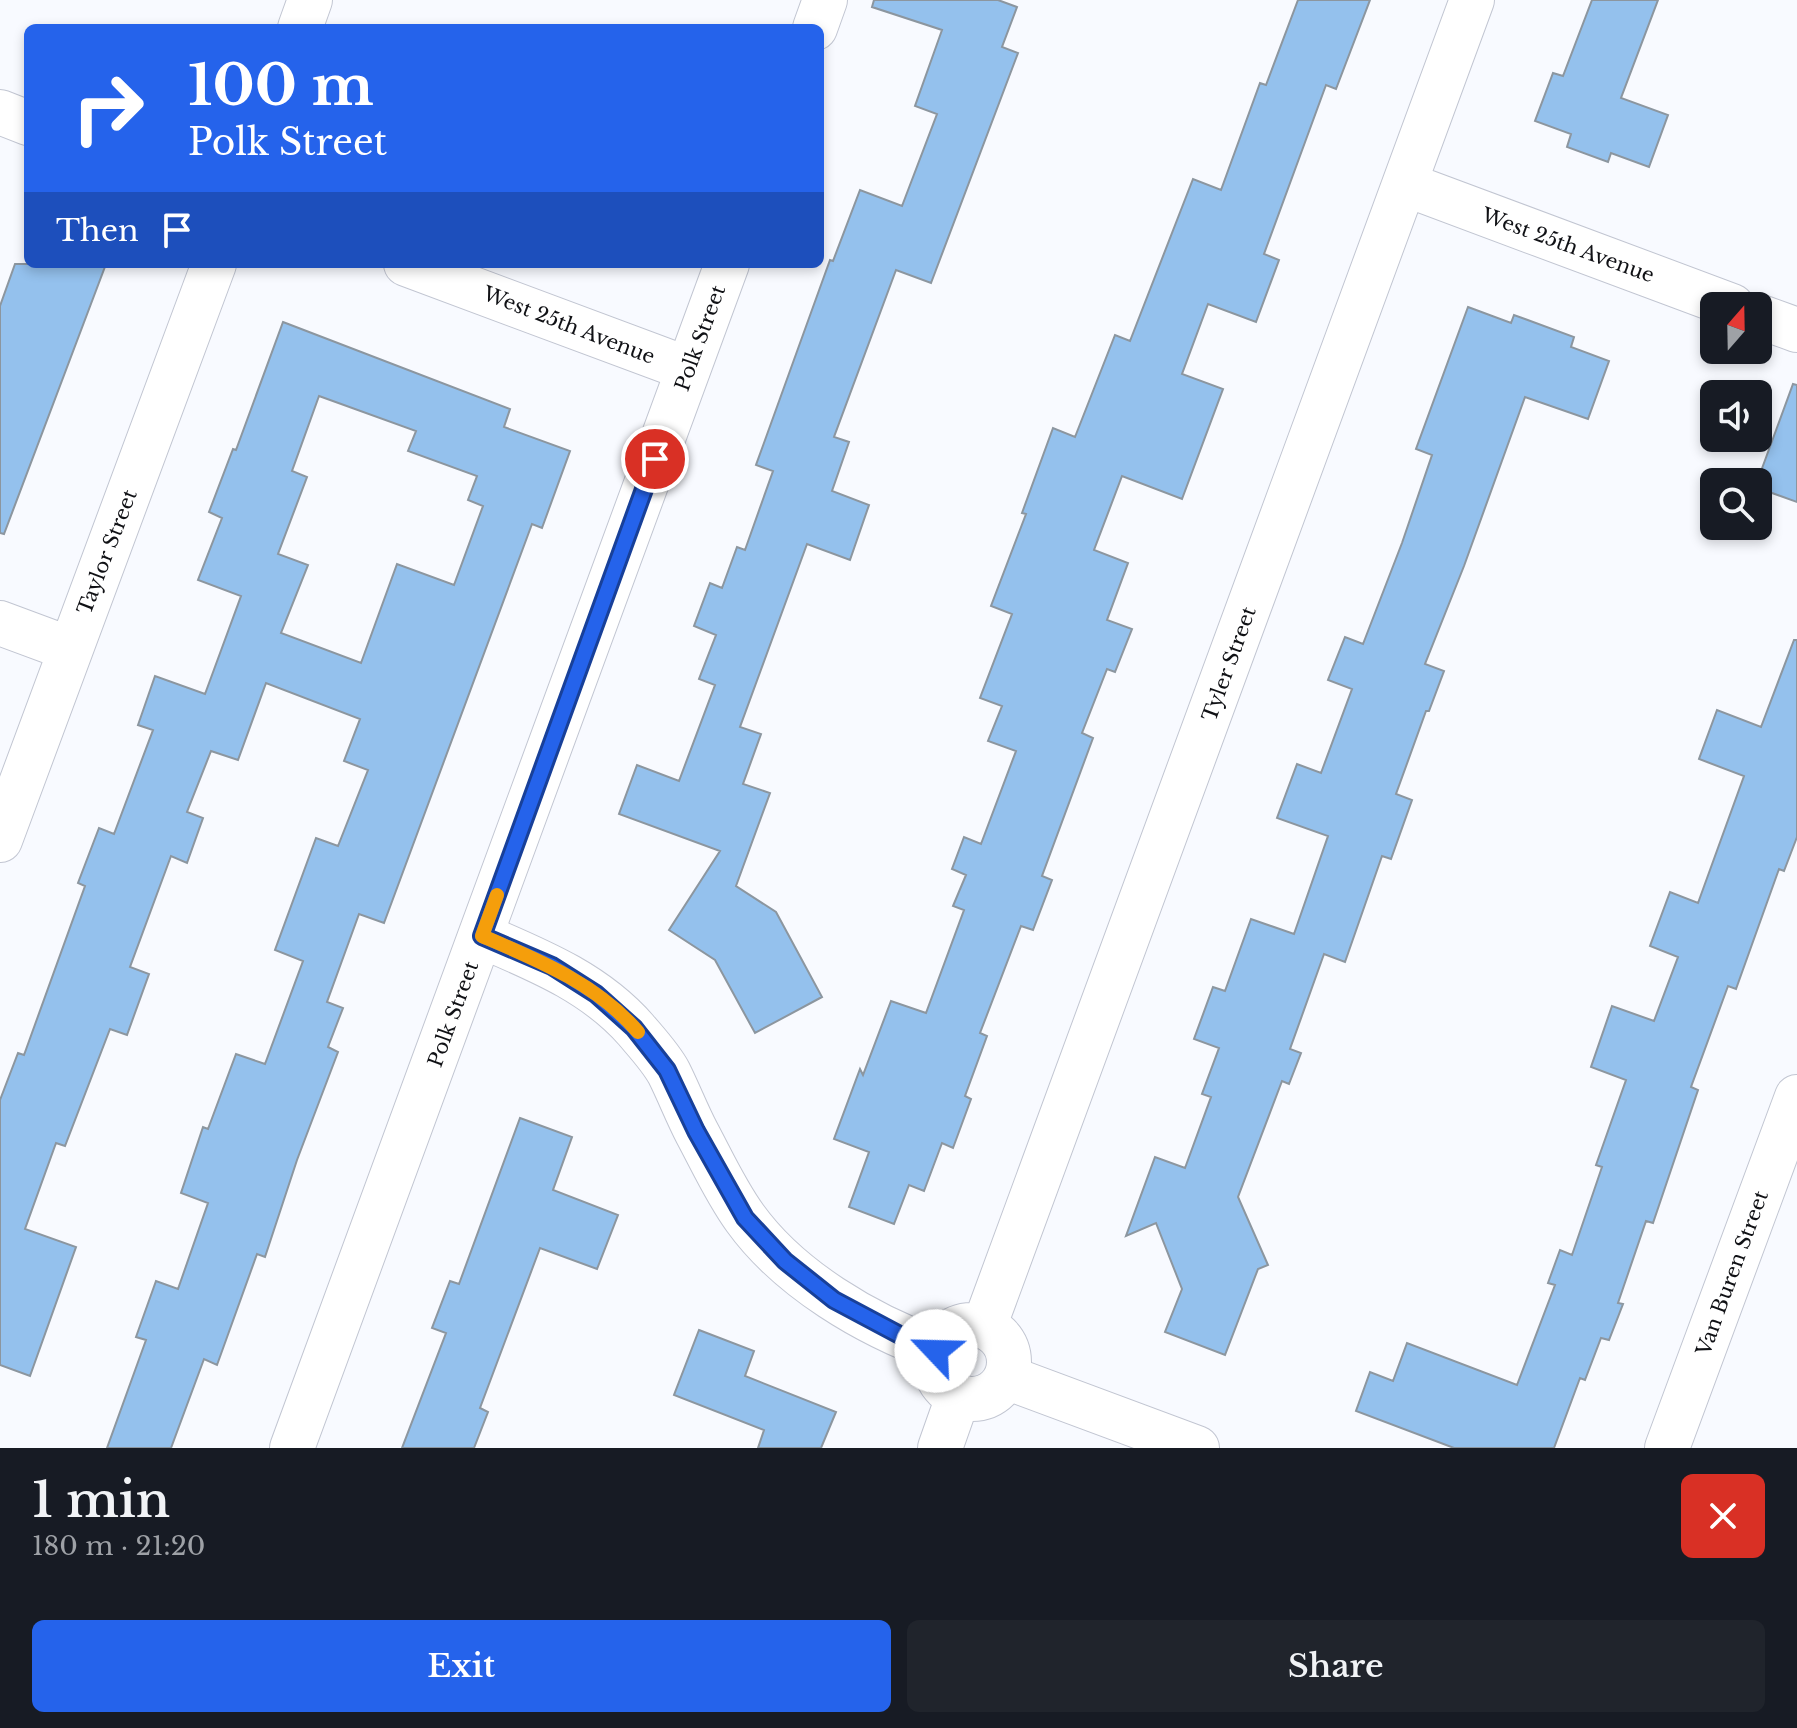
<!DOCTYPE html>
<meta charset="utf-8">
<style>
body{margin:0;font-family:"Libre Baskerville",serif;background:#20242c;color:#f1f3f6;height:100vh;display:flex;flex-direction:column;font-size:30px;white-space:nowrap}
*{box-sizing:border-box;margin:0}
p{font-size:26px;color:#9ea1a6}
.icon{flex:none;width:44px;height:44px;fill:none;stroke:currentColor;stroke-width:2;stroke-linecap:round;stroke-linejoin:round}
.map{position:relative;height:1448px;overflow:hidden}
.sheet{display:flex;flex-direction:column;background:#171b24;flex:1}
.sheet>*{flex:none}
.top-card{position:absolute;left:24px;top:24px;width:800px;height:244px;border-radius:12px;box-shadow:0 4px 12px #0003;background:#2563eb;color:#fff;overflow:hidden}
.needle{width:52px;rotate:20deg}
.buttons{position:absolute;left:1700px;top:292px;display:grid;gap:16px}
.buttons a{display:grid;place-items:center;width:72px;height:72px;border-radius:12px;background:#171b24;box-shadow:0 4px 12px #0003;font-size:40px}
.pin{position:absolute;display:grid;place-items:center;width:68px;height:68px;color:#fff;margin:-34px;border:4px solid #fff;border-radius:50%;box-shadow:0 2px 8px #0007}
.me{position:absolute;width:88px;margin:-44px;rotate:294deg;stroke-linejoin:round;filter:drop-shadow(0 0 6px #0008)}
.turn{display:flex;align-items:center;gap:28px;height:168px;padding:0 32px;font-size:36px}
.turn .icon{width:104px;height:104px;stroke-width:2.5}
.turn b{display:block;font-size:56px;line-height:68px}
.then{display:flex;align-items:center;height:76px;padding:0 32px;background:#0003;gap:16px;font-size:30px}
.round{display:grid;place-items:center;flex:none;width:84px;height:84px;border-radius:12px;background:#20242c}
.head{display:flex;align-items:center;justify-content:space-between;height:136px;padding:0 32px}
h1{font-size:48px;font-weight:600;line-height:60px}
.primary-button{display:flex;gap:16px;margin-top:auto;padding:16px 32px}
.primary-button a{flex:1;height:92px;border-radius:12px;background:#2563eb;color:#fff;font-size:32px;font-weight:600;line-height:92px;text-align:center}
.primary-button a+a{background:#20242c;color:#f1f3f6}
.map>svg:first-child{display:block}
.building{fill:#94c1ed;stroke:#8c969f;stroke-width:2;fill-rule:evenodd}
.lines{fill:none;stroke-linecap:round;stroke-linejoin:round}
.street-casing{stroke:#c2c6d2;stroke-width:46}
.secondary-casing{stroke:#c2c6d2;stroke-width:46}
.street{stroke:#fff;stroke-width:44}
.secondary{stroke:#fff;stroke-width:44}
.route-casing{stroke:#184099;stroke-width:20}
.route{stroke:#2563eb;stroke-width:14}
.slow{stroke:#f59e0b;stroke-width:14}
.labels{text-anchor:middle;stroke-width:6;stroke-linejoin:round;paint-order:stroke}
.street-label{font-size:20px;fill:#101115;stroke:#fff}
</style>
<div class="map">
<svg width="1797" height="1448" viewBox="0 0 1797 1448">
<rect width="100%" height="100%" fill="#f8faff"/>
<path class="building" d="M 874,0 L 998,0 L 1017,7 L 1002,47 L 1018,53 L 931,283 L 896,270 L 834,437 L 849,442 L 832,491 L 869,505 L 850,560 L 807,544 L 740,727 L 761,734 L 743,784 L 770,793 L 736,886 L 776,912 L 822,997 L 755,1033 L 715,960 L 669,930 L 720,851 L 619,814 L 637,765 L 679,781 L 715,685 L 699,679 L 716,635 L 694,626 L 710,583 L 722,588 L 737,547 L 745,550 L 773,471 L 756,465 L 830,260 L 833,261 L 860,190 L 902,206 L 937,114 L 915,106 L 942,30 L 872,7 Z
M 1298,0 L 1370,0 L 1336,89 L 1326,85 L 1264,254 L 1279,260 L 1256,322 L 1208,304 L 1182,374 L 1223,389 L 1182,499 L 1122,476 L 1094,550 L 1128,563 L 1107,620 L 1132,629 L 1115,672 L 1107,669 L 1082,733 L 1093,738 L 1042,876 L 1052,880 L 1033,930 L 1021,926 L 980,1033 L 987,1036 L 965,1096 L 971,1099 L 953,1148 L 942,1143 L 924,1191 L 909,1185 L 894,1224 L 849,1207 L 869,1152 L 834,1139 L 860,1069 L 863,1075 L 891,1001 L 926,1013 L 964,910 L 953,906 L 966,875 L 952,869 L 964,837 L 981,844 L 1016,751 L 988,741 L 1002,706 L 980,698 L 1012,614 L 991,606 L 1026,514 L 1022,513 L 1053,428 L 1075,437 L 1115,335 L 1130,341 L 1193,179 L 1221,190 L 1260,83 L 1266,85 Z
M 1592,0 L 1658,0 L 1621,98 L 1668,115 L 1649,167 L 1611,153 L 1608,162 L 1567,147 L 1571,134 L 1535,121 L 1553,73 L 1563,76 Z
M 15,264 L 106,264 L 4,534 L 0,533 L 0,306 Z
M 1468,307 L 1511,323 L 1514,315 L 1574,337 L 1571,347 L 1609,361 L 1588,419 L 1525,397 L 1464,566 L 1425,664 L 1444,671 L 1429,711 L 1426,711 L 1396,794 L 1412,800 L 1391,859 L 1382,856 L 1345,962 L 1324,954 L 1290,1049 L 1301,1053 L 1289,1084 L 1282,1081 L 1238,1197 L 1268,1265 L 1258,1269 L 1225,1355 L 1165,1332 L 1182,1289 L 1156,1223 L 1126,1236 L 1155,1157 L 1185,1168 L 1211,1097 L 1202,1094 L 1219,1048 L 1194,1039 L 1213,987 L 1225,991 L 1251,919 L 1294,934 L 1328,836 L 1277,818 L 1297,764 L 1321,773 L 1352,689 L 1328,680 L 1345,637 L 1363,644 L 1402,543 L 1432,455 L 1416,449 Z
M 283,322 L 510,409 L 504,427 L 570,451 L 542,528 L 532,524 L 384,923 L 359,914 L 327,1002 L 343,1008 L 328,1047 L 338,1052 L 297,1160 L 265,1257 L 257,1254 L 217,1365 L 204,1359 L 171,1448 L 107,1448 L 146,1340 L 136,1337 L 156,1281 L 178,1289 L 208,1203 L 181,1193 L 203,1127 L 208,1129 L 236,1054 L 265,1064 L 303,961 L 275,950 L 316,838 L 338,846 L 368,770 L 344,761 L 360,719 L 266,683 L 238,760 L 211,751 L 187,812 L 203,818 L 187,863 L 171,856 L 130,967 L 149,974 L 127,1035 L 110,1029 L 65,1146 L 56,1143 L 25,1229 L 76,1247 L 30,1376 L 0,1365 L 0,1100 L 18,1053 L 24,1055 L 85,886 L 78,883 L 99,828 L 114,834 L 153,730 L 138,725 L 155,676 L 205,694 L 241,596 L 198,580 L 222,518 L 209,512 L 233,449 L 236,450 ZM 319,396 L 416,431 L 408,451 L 477,476 L 468,500 L 483,506 L 454,585 L 397,564 L 361,663 L 281,633 L 308,565 L 278,554 L 307,477 L 292,471 Z
M 1793,384 L 1797,385 L 1797,502 L 1758,488 L 1757,482 Z
M 1794,640 L 1797,640 L 1797,837 L 1784,871 L 1779,869 L 1736,989 L 1728,986 L 1691,1087 L 1698,1090 L 1653,1223 L 1646,1221 L 1618,1303 L 1623,1304 L 1609,1340 L 1601,1338 L 1585,1380 L 1580,1378 L 1554,1448 L 1454,1448 L 1356,1411 L 1370,1372 L 1393,1381 L 1407,1343 L 1517,1385 L 1555,1285 L 1548,1283 L 1560,1250 L 1572,1255 L 1602,1167 L 1596,1165 L 1626,1080 L 1591,1067 L 1612,1006 L 1654,1021 L 1678,957 L 1650,946 L 1670,892 L 1698,903 L 1744,776 L 1699,759 L 1717,710 L 1761,727 Z
M 520,1118 L 572,1137 L 553,1190 L 618,1215 L 597,1269 L 540,1248 L 480,1408 L 488,1412 L 474,1448 L 402,1448 L 446,1333 L 432,1328 L 450,1281 L 459,1284 Z
M 699,1330 L 754,1351 L 745,1376 L 836,1412 L 821,1448 L 758,1448 L 764,1430 L 674,1395 Z"/>
<g class="lines">
<defs>
<path id="street" d="M 300,28 L 310,0
M 0,112 L 28,123
M 1405,184 L 1732,306
M 406,264 L 688,369
M 1758,316 L 1797,330
M 0,623 L 70,649
M 0,840 L 214,264
M 482,936 C 538,960 595,983 636,1030 C 647,1043 661,1058 669,1073 C 679,1093 687,1114 697,1133 C 712,1161 726,1192 745,1218 C 789,1279 867,1325 937,1350
M935 1362a37 37 0 1 1 74 0a37 37 0 1 1-74 0Z
M 984,1327 L 1472,0
M 1006,1377 L 1197,1448
M 940,1448 L 958,1397
M 1667,1448 L 1797,1097"/>
<path id="secondary" d="M 815,28 L 825,0
M 292,1448 L 727,264"/>
</defs>
<use href="#street" class="street-casing"/>
<use href="#secondary" class="secondary-casing"/>
<use href="#street" class="street"/>
<use href="#secondary" class="secondary"/>
</g>
<g class="lines">
<defs>
<path id="route" d="M 655,459 L 482,936 L 552,966 L 596,994 L 634,1028 L 667,1070 L 696,1131 L 745,1218 L 785,1261 L 834,1300 L 911,1341 L 936,1351"/>
</defs>
<use href="#route" class="route-casing"/>
<use href="#route" class="route"/>
<path class="slow" d="M 497,895 L 482,936 C 538,960 597,984 638,1032"/>
</g>
<g class="labels">
<g class="street-label">
<text transform="translate(1568 245) rotate(20)" y="7">West 25th Avenue</text>
<text transform="translate(569 325) rotate(21)" y="7">West 25th Avenue</text>
<text transform="translate(700 338) rotate(-70)" y="7">Polk Street</text>
<text transform="translate(107 552) rotate(-69)" y="7">Taylor Street</text>
<text transform="translate(1229 664) rotate(-70)" y="7">Tyler Street</text>
<text transform="translate(453 1014) rotate(-70)" y="7">Polk Street</text>
<text transform="translate(1732 1273) rotate(-70)" y="7">Van Buren Street</text>
</g>
</g>
</svg>
<div class="buttons">
<a><svg class="needle" viewBox="-14 -14 28 28"><path d="M0-13l5 13h-10z" fill="#e53935"/><path d="M0 13l5-13h-10z" fill="#9ea1a6"/></svg></a>
<a><svg class="icon" aria-label="sound" viewBox="0 0 24 24"><path d="M4 9h4l5-4v14l-5-4H4zM17 9q2 3 0 6"/></svg></a>
<a><svg class="icon" aria-label="search" viewBox="0 0 24 24"><circle cx="10" cy="10" r="6"/><path d="M15 15l6 6"/></svg></a>
</div>
<div class="pin" style="left:655px;top:459px;background:#d93025"><svg class="icon" aria-label="arrive" viewBox="0 0 24 24"><path d="M6 21V4h12l-3 4 3 4H6"/></svg></div>
<svg class="me" style="left:936px;top:1351px" viewBox="-20 -20 40 40"><circle r="19" fill="#fff"/><path d="M0-13L10 11 0 6-10 11z" fill="#2563eb"/></svg>
<div class="top-card">
<div class="turn"><svg class="icon" aria-label="right" viewBox="0 0 24 24"><path d="M7 20v-9h11M14 6l5 5-5 5"/></svg><div><b>100 m</b>Polk Street</div></div>
<div class="then">Then<svg class="icon" aria-label="arrive" viewBox="0 0 24 24"><path d="M6 21V4h12l-3 4 3 4H6"/></svg></div>
</div>
</div>
<section class="sheet">
<div class="head"><div><h1>1 min</h1><p>180 m · 21:20</p></div><a class="round" style="background:#d93025;color:#fff"><svg class="icon" aria-label="close" viewBox="0 0 24 24"><path d="M6 6l12 12M18 6L6 18"/></svg></a></div>
<div class="primary-button"><a>Exit</a><a>Share</a></div>
</section>
